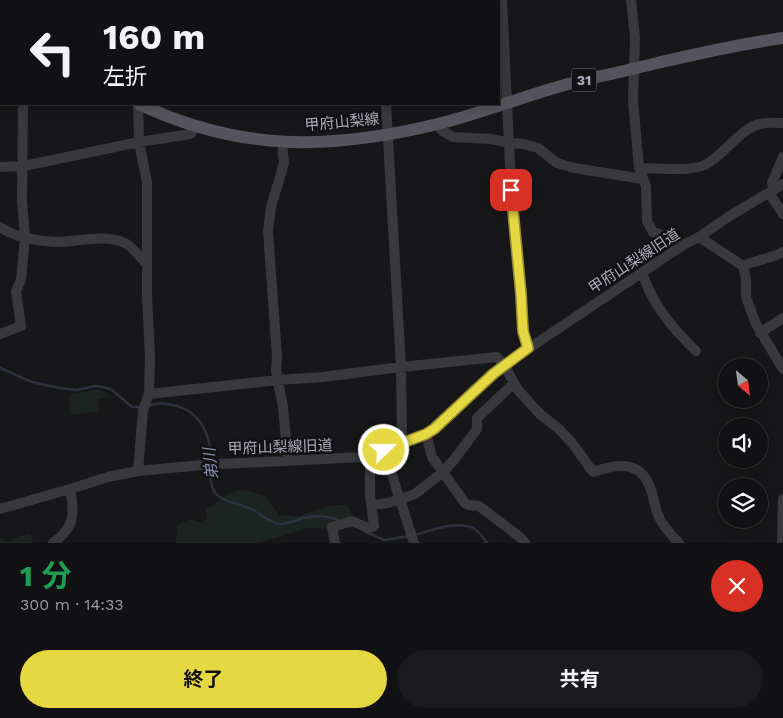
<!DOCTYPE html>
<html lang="ja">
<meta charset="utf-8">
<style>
body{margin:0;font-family:"Work Sans","Noto Sans JP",sans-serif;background:#1a1a1c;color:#f1f3f6;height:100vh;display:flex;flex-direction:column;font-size:19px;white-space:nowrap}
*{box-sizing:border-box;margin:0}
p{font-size:16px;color:#9c9da0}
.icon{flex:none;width:28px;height:28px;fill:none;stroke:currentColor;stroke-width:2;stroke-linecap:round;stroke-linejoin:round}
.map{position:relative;height:543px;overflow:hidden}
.drawer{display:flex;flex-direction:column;background:#111113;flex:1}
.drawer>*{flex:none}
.banner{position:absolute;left:0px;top:0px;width:500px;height:105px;box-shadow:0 2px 12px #0003,0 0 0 1px #303133;background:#111113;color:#f1f3f6;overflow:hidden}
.needle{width:32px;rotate:151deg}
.controls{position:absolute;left:718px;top:358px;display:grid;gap:10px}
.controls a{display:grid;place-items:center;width:50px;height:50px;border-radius:50%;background:#111113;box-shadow:0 2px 12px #0003,0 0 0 1px #303133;font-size:25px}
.pin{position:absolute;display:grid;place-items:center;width:42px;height:42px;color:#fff;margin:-21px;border-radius:10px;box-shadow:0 2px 8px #0006}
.me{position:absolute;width:55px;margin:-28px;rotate:68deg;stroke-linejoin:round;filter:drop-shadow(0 0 4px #0008)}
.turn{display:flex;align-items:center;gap:18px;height:105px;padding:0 20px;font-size:22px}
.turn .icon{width:65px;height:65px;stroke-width:2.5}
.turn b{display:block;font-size:35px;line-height:42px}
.round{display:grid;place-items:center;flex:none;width:52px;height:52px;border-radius:26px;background:#1a1a1c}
.overview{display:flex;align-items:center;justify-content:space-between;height:85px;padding:0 20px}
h1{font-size:30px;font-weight:700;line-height:38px;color:#1e9e55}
.cta{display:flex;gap:10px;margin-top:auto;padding:10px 20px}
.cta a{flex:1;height:58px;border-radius:30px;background:#e5d843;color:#111;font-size:20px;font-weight:700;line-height:58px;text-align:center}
.cta a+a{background:#1a1a1c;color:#f1f3f6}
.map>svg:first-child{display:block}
.green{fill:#1d2320}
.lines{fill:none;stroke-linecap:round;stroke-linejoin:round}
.stream{stroke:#2e323c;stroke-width:2.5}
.minor{stroke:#39383d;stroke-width:10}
.major{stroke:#55545c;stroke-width:12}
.route-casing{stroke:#958c2c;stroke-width:12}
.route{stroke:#e5d843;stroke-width:9}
.labels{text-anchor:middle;stroke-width:5;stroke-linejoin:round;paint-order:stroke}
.shield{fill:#121214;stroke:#7c7d87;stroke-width:1}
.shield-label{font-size:14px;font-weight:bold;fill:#aaabb8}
.street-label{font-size:15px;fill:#aaabb8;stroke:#121214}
.water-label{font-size:16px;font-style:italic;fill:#8490b0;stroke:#121214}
</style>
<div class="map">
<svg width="783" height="543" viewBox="0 0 783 543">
<rect width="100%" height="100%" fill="#171719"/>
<path class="green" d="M 98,389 L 114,397 L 98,399 L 99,411 L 70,415 L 69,399 L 72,394 Z
M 238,490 L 249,491 L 266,496 L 279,515 C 285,515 293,517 299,516 C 317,511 327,503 347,505 L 352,515 L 349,519 L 324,529 L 311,527 L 276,538 L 255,543 L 176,543 L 177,525 L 190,519 L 199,522 L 207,519 L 205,510 L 227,495 Z
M 28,534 L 32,538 L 33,543 L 0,543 L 0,538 L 9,541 Z"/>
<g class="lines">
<path class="stream" d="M 0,368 L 32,382 L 59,388 L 77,390 L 95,386 L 103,387 L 112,390 L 132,407 L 141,407
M 149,406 C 158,402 163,403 172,405 C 200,410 211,434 211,461
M 210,467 C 209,506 227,497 253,510 C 262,515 270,523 280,524 C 288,524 296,520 303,518 C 315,515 329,516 341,521
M 364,531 L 384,540 L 409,536
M 414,535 C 431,531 456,520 473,528 C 479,531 483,538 487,543"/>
<path class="minor" d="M 13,0 L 13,1
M 137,0 L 137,1
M 382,0 L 382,1
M 502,0 L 512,206 L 521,294 L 523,331 L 528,348
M 631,0 L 635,37 L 633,100 L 639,168 L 646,186 L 647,221 L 653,232 L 674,240 L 683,245
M 386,104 L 401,367 L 402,442
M 439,123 L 441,130 L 453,137 L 491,139 L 510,143 L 524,144 L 538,148 L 557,163 L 574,168 L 643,179
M 282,143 L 284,163 L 271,207 L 268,231 L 277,356 L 276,371 L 283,407 L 288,461
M 0,167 L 24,166 L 139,142 L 191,134 L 195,126
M 639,168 C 658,168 688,172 705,165 C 723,156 742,127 760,124 C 767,122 776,123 783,123
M 774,190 L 772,183 L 783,157
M 769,193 L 783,214
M 0,227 C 16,238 41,242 60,242 C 81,241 105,234 125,243 C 132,246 141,259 147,264
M 699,237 L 743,266 L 746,279 L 746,297 L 756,324 L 783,369
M 743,266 C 756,260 770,259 783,252
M 642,272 C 652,304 672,328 696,351
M 760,333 L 783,318
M 0,334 L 21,326 L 16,291 L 21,280 L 25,237 L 22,202 L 23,104
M 149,394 L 278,380 L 323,377 L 401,367 L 497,357 L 504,365 L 518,390 L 540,414 L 559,429 L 572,443 L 593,472 C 619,463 643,460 652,493 C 654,500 655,508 658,515 C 662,525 671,535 679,543
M 426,434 L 432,457 L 465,503 L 469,505 L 479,506 L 520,537 L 525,543
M 384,450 L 414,543
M 138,471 L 143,410 L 149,394 L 150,358 L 147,295 L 147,182 L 139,142 L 138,104
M 371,505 L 388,503 L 415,494 L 443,472 L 454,460 L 477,429 L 477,418 L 514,383
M 0,509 L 70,489 L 108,477 L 138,471 L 202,465 L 362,457 L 426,434 L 448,417 L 475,389 L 504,365 L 683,245 L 699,237 L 728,217 L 783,184
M 53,543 C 75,527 75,514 70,489
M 335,543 L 332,527 L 352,521 L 368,528 L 374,526 L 370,495 L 370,460 L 368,455
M 782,543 L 783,499"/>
<path class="major" d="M 0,38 L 1,39
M 139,104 C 241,152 330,150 438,124 C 482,113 524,96 568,84 C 596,77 625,71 653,64 C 696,54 739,44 783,38"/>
</g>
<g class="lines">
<defs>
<path id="route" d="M 384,450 L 426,434 L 434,429 L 493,374 L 528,348 L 523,331 L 521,294 L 511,190"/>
</defs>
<use href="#route" class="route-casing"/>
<use href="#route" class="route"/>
</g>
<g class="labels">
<rect class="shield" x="571.5" y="68.5" width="25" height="23" rx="4"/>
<g class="shield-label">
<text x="584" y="85">31</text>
</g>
<g class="street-label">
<text transform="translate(342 122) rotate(-5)" y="5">甲府山梨線</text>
<text transform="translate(634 261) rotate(-33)" y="5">甲府山梨線旧道</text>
<text transform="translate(280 447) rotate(-2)" y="5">甲府山梨線旧道</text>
</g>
<g class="water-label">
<text transform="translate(210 464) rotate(-96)" y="6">弟川</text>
</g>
</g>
</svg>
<div class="controls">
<a><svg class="needle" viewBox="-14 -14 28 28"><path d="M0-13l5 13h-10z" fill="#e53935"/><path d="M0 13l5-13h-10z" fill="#9c9da0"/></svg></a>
<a><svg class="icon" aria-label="sound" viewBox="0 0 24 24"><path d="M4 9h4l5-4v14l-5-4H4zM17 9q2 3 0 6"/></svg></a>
<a><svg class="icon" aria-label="layers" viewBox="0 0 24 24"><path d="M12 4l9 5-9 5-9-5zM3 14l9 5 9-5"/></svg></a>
</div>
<div class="pin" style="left:511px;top:190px;background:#d93025"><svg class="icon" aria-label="arrive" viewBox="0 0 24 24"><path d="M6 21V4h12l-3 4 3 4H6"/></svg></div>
<svg class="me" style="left:384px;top:450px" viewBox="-20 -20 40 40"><circle r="17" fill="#e5d843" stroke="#fff" stroke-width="3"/><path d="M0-11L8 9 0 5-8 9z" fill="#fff"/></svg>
<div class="banner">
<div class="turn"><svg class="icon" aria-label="left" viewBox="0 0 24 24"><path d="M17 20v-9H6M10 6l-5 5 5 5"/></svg><div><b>160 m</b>左折</div></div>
</div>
</div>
<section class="drawer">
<div class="overview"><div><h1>1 分</h1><p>300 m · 14:33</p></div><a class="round" style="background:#d93025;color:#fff"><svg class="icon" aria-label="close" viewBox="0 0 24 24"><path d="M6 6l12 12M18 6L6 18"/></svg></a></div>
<div class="cta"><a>終了</a><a>共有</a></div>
</section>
